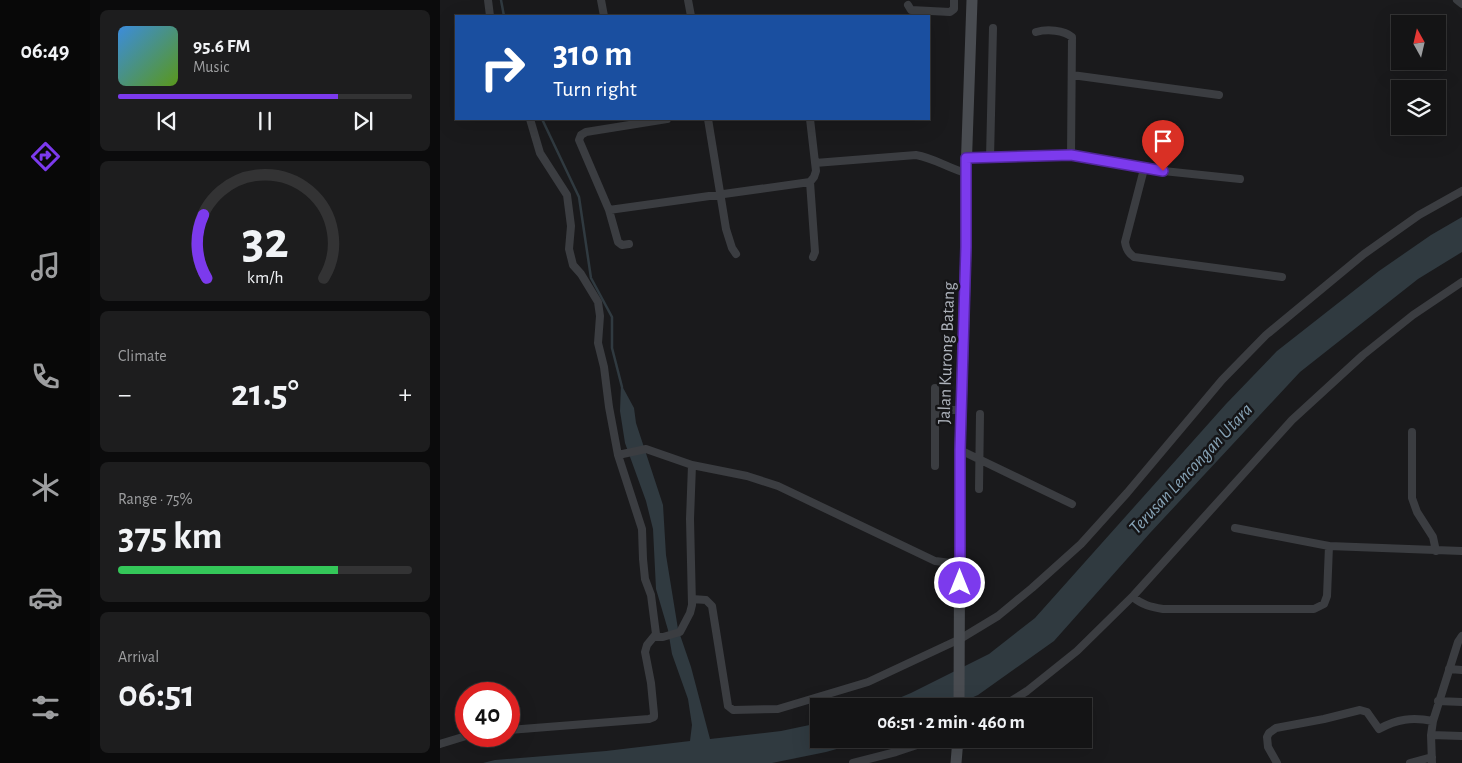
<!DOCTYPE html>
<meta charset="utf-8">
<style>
body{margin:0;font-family:"Alegreya Sans",sans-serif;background:#1d1d1e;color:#f1f3f6;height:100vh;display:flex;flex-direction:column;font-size:19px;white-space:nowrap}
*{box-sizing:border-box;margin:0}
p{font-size:16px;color:#9d9ea0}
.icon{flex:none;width:28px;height:28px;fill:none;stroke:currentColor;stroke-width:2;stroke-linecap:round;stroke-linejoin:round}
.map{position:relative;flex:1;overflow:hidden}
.drawer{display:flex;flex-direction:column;gap:10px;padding:10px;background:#0b0b0c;width:350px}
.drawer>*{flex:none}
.guide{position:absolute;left:15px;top:15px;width:475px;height:105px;border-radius:0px;box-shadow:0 5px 20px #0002,0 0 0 1px #333334;background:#1a4fa0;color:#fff;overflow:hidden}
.needle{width:32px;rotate:352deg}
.tools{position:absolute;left:951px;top:15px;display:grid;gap:10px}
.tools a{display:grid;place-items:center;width:55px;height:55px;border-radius:0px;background:#141415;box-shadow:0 5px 20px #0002,0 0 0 1px #333334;font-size:25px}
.speed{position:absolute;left:15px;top:682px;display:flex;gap:10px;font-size:25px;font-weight:700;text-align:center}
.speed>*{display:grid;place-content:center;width:65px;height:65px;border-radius:50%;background:#141415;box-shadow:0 5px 20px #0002,0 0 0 1px #333334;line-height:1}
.speed .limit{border:8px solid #d22;background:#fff;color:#111}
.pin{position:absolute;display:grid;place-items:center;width:42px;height:42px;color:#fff;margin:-51px -21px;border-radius:50% 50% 50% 0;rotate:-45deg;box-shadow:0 0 5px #0007}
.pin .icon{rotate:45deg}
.me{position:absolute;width:55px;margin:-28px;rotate:0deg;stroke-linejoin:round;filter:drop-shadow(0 0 4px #0008)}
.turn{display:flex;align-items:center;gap:18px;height:105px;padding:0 15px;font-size:22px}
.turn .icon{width:65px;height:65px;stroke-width:2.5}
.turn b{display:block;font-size:35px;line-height:42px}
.big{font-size:38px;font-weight:700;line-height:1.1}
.drawer .widget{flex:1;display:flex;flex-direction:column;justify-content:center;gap:8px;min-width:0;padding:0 18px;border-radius:8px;background:#1d1d1e}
.drawer .dial{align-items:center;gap:0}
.dial svg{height:130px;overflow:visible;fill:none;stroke:#333334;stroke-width:7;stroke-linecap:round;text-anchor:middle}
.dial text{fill:#f1f3f6;stroke:none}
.song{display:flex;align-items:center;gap:15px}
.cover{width:60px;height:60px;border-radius:8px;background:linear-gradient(135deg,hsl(210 70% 55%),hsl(90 70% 35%))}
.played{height:5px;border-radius:2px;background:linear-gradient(90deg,#7c3aed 75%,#333334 75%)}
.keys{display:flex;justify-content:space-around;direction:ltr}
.heat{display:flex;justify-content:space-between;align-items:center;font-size:28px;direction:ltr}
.charge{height:8px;border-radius:4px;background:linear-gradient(90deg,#34c759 75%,#333334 0)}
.trip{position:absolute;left:370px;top:698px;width:282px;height:50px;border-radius:0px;background:#141415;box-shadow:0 5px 20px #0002,0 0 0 1px #333334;font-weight:700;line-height:50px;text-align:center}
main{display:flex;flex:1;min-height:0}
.tab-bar{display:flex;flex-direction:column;width:90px;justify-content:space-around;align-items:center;background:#080808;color:#9d9ea0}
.tab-bar .icon{width:35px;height:35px}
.tab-bar .current{color:#7c3aed}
.tab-bar b{font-size:22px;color:#f1f3f6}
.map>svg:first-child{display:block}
.water{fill:#303a40}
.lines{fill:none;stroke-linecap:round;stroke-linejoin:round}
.stream{stroke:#303a40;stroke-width:2.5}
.street{stroke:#3b3d41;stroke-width:8}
.secondary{stroke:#494c51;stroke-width:11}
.route-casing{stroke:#51269a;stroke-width:12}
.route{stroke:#7c3aed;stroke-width:9}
.labels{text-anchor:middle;stroke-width:5;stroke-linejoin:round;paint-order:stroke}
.street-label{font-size:18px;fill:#adb2bb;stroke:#151517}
.water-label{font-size:19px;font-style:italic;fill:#86a2b5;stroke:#151517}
</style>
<main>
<nav class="tab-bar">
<b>06:49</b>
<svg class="icon current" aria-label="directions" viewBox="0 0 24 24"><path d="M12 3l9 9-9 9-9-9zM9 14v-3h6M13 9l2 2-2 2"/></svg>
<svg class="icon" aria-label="music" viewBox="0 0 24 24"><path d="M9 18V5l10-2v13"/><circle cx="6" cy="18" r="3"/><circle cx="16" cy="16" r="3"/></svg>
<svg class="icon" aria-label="phone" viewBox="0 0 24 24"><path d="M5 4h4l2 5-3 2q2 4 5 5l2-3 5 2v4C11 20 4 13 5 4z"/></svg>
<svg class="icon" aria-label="climate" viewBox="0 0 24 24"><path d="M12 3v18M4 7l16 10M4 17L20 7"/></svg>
<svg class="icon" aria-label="car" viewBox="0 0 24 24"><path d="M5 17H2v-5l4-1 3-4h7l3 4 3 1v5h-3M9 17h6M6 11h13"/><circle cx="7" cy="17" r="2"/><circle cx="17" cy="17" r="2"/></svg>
<svg class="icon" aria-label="filters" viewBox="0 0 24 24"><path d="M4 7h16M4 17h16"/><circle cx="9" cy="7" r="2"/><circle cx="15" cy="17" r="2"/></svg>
</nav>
<section class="drawer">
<div class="widget">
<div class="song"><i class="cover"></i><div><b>95.6 FM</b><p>Music</p></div></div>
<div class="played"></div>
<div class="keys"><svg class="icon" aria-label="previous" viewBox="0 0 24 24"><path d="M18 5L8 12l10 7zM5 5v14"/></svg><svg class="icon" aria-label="pause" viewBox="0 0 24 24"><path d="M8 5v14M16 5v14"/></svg><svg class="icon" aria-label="next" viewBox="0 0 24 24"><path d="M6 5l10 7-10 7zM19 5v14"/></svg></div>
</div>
<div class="widget dial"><svg viewBox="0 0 100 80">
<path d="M14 69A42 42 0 1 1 86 69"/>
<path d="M14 69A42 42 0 0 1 12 30" stroke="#7c3aed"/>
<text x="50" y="56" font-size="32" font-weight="700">32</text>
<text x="50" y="72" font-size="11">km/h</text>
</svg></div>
<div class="widget"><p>Climate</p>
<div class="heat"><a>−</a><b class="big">21.5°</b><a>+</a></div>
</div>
<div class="widget"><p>Range · 75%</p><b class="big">375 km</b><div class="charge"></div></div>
<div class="widget"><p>Arrival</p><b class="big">06:51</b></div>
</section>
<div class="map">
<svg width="1022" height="763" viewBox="0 0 1022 763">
<rect width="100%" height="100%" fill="#1a1a1c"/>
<!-- water -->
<path class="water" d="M 1022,217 L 1022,252 L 978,279 L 860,372 L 710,533 L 614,641 L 538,695 L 513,706 L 440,706 L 471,693 L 549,654 L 595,618 L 786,404 L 837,351 L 939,271 L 991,235 Z
M 181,384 L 194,408 L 196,423 L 223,505 L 226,555 L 238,629 L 251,667 L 270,739 L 341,731 L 379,723 L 379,739 L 432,739 L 386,752 L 332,763 L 43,763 L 55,760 L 166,751 L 250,741 L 252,725 L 248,699 L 232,654 L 228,630 L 216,589 L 213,529 L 206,501 L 185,443 L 180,411 Z"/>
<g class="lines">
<!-- stream -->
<path class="stream" d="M 61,0 L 64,16
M 102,119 L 139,197 L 151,278 L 172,317 L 172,348 L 182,387"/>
<!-- street -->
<path class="street" d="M 48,0 L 50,16
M 161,0 L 164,16
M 248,0 L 251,16
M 1017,0 L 1022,4
M 468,5 L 471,10 L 510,12 L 514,9 L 514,0
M 596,32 C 607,29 624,30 632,37 L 631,155
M 632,75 L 779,95
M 268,119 L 286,229 L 292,248 L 296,254
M 370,119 L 376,171 L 374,177 L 370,182 L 375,252 L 373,257
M 526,158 L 631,155 L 704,169 L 800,179
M 550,158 L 553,28
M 375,163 L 476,155 C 494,158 508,168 526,173
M 704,169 L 685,242 C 686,249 688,253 694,257 L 842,277
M 169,210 L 370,182
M 189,244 L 182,245 L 178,242 L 169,210 L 139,140 L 141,135 L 146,132 L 227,119
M 495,410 L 521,410
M 972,432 L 972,498 L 977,512 L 993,537 L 996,551
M 520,450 L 632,504
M 178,455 L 206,449 L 252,465
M 495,466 L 495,388
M 539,489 L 540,414
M 795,528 L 889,546
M 693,597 C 702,605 711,607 723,609 L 874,609 L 884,604 L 887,596 L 889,546 L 1022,551
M 252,599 L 266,600 L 272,606 L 288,706 L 293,710 L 338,709 L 428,682 L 520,639 L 558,616 L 592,588 L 641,544 L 687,493 L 782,380 L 826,335 L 924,254 L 979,215 L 1022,191
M 215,637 L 223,637 L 240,632 L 250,613 L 252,605 L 250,519 L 252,465 L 307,476 L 338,486 L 495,561 L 519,564
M 1009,669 L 1022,670
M 998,701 L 1022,702
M 563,706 L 587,691 L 637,651 L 694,595 L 852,420 L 923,355 L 973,315 L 1022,282
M 69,730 L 209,719 L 214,717 L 214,714 L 211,683 L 205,652 L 207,645 L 216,634 L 211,595 L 205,579 L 203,559 L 202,529 L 178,455 L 169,407 L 164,367 L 158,343 L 160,316 L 158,302 L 141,274 L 133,265 L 129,249 L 131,226 L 127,195 L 100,153 L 90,119
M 991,735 L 1022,736
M 0,744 L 26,736
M 413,763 L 456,752 L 495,739
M 837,763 L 828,747 L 827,737 L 829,733 L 836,728 L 884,719 L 920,710 L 927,712 L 939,729 C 957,719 972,717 993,721
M 970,763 L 992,757
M 992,763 L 991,735 L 993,721 L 1018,642 L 1022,636"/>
<!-- secondary -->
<path class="secondary" d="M 519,706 L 520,450 L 526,247 L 526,173 L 532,0
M 516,763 L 518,739"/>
</g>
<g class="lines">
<!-- route casing -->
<g class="route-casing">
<path id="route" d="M 520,583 L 520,450 L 526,247 L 526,158 L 631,155 L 723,171"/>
</g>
<!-- route -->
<use href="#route" class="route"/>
</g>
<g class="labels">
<!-- street labels -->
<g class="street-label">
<text transform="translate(506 353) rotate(-88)" y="6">Jalan Kurong Batang</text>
</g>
<!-- water labels -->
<g class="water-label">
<text transform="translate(750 468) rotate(-47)" y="7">Terusan Lencongan Utara</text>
</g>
</g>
</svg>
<div class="tools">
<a><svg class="needle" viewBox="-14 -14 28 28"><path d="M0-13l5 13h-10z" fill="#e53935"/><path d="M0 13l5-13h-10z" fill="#9d9ea0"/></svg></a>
<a><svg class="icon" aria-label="layers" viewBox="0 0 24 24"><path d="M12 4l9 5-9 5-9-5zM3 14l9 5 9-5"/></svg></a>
</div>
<div class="speed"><div class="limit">40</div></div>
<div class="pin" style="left:723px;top:171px;background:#d93025"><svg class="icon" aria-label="arrive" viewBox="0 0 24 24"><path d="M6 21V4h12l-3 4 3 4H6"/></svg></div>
<svg class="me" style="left:520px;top:583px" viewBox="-20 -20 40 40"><circle r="17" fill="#7c3aed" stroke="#fff" stroke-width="3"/><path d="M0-11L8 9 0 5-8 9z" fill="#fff"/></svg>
<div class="trip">06:51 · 2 min · 460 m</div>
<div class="guide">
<div class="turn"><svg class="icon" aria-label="right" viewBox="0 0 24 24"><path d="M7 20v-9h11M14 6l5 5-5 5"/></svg><div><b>310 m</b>Turn right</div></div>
</div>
</div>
</main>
